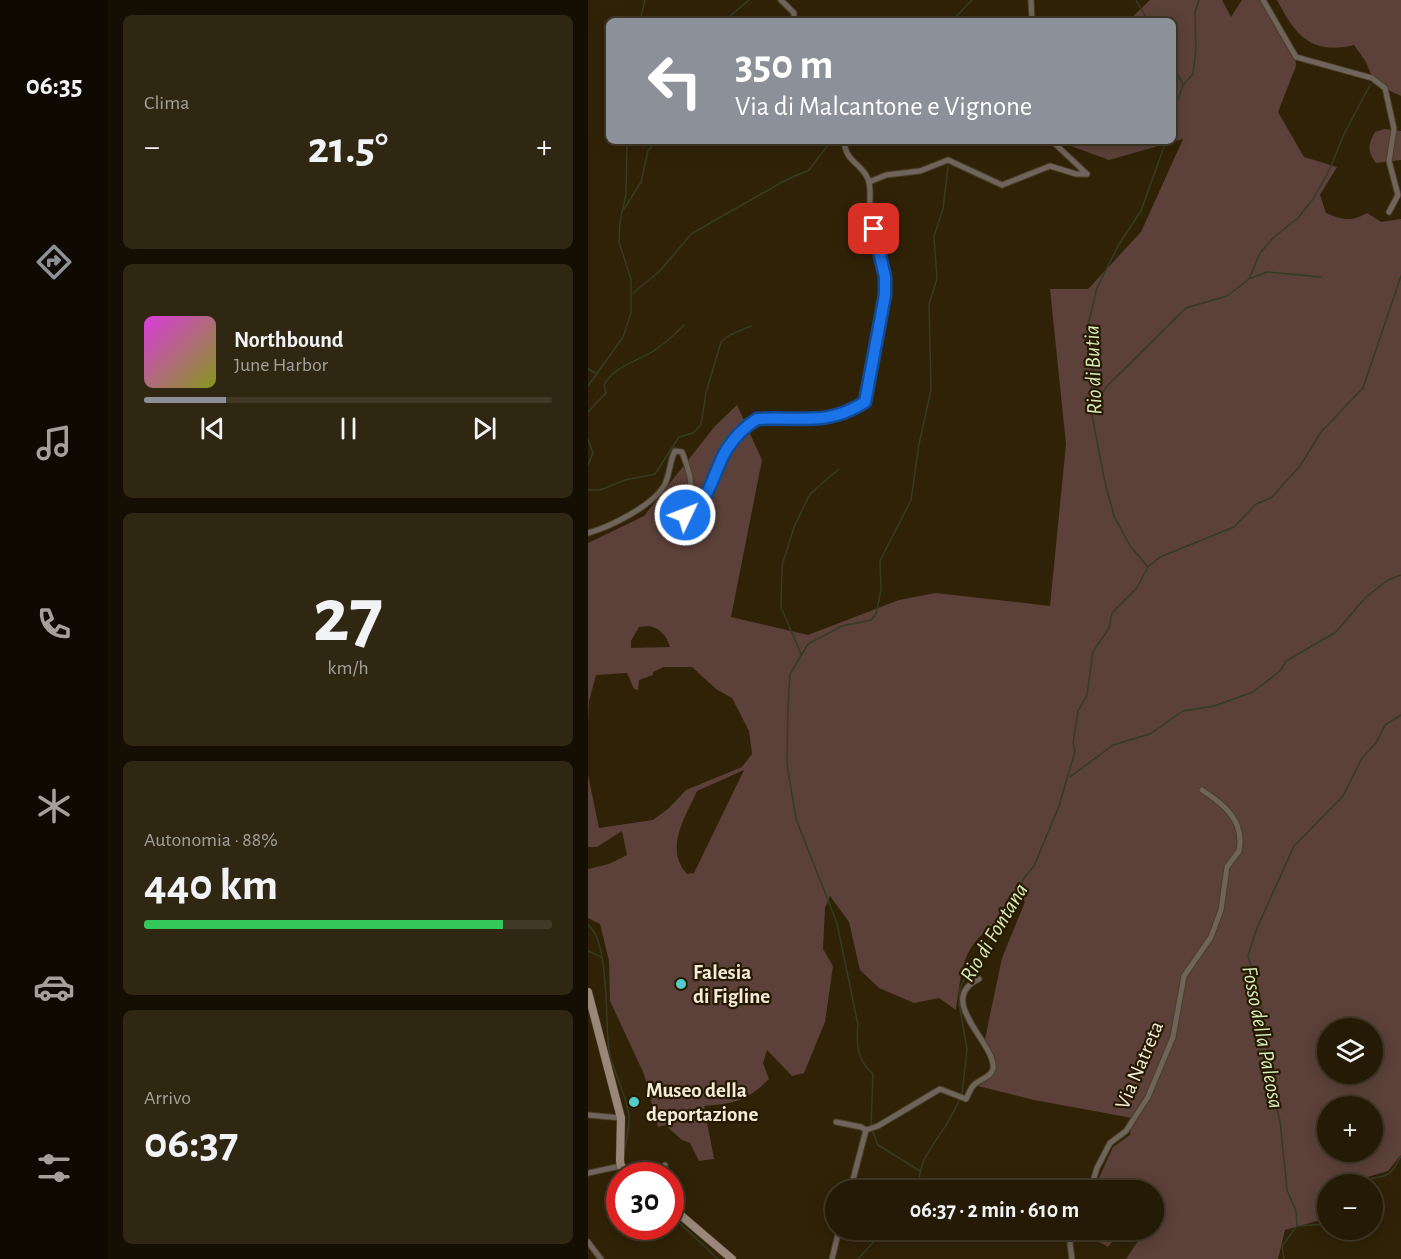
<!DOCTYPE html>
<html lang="it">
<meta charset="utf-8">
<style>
body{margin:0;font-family:"Alegreya Sans",sans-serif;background:#302713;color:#f1f3f6;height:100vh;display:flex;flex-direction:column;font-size:22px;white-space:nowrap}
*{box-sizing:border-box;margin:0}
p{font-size:20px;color:#a3a19a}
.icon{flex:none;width:33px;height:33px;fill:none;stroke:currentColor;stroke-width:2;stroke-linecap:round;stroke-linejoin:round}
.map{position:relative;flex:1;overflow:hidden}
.details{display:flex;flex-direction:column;gap:15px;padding:15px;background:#140e03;width:480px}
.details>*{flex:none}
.hud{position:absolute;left:18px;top:18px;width:570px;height:126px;border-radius:9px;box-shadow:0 3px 15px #0003,0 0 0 2px #413827;background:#8c9099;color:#fff;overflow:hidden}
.fabs{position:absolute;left:729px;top:1018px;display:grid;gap:12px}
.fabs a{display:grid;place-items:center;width:66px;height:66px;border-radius:50%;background:#241a05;box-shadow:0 3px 15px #0003,0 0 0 2px #413827;font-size:30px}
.speed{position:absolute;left:18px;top:1162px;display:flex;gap:12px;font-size:30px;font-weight:700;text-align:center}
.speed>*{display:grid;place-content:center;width:78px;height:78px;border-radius:50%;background:#241a05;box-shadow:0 3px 15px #0003,0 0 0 2px #413827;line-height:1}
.speed .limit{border:9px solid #d22;background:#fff;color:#111}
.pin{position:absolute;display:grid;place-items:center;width:51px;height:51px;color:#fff;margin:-26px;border-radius:12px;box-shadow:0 3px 9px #0006}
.me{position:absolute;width:66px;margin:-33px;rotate:47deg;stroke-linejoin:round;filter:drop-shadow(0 0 4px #0008)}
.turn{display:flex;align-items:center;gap:21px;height:126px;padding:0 30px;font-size:27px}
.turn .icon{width:78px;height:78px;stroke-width:2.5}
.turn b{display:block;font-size:42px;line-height:51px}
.big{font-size:45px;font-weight:600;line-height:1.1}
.details .tile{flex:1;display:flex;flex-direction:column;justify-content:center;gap:9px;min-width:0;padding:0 21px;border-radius:9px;background:#302713}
.details .dial{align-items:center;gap:0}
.dial b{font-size:78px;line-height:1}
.song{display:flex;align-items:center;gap:18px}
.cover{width:72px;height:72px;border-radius:9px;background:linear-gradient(135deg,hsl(300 70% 55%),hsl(70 70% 35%))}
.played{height:6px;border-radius:3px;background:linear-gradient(90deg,#8c9099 20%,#413827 20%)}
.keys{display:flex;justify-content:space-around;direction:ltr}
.heat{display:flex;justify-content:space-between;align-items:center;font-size:33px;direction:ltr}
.charge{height:9px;border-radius:4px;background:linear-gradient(90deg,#34c759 88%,#413827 0)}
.trip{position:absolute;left:237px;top:1180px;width:339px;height:60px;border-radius:30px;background:#241a05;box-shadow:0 3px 15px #0003,0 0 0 2px #413827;font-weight:600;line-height:60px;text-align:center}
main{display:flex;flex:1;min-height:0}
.tab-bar{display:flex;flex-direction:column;width:108px;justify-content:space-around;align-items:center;background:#0e0a02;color:#a3a19a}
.tab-bar .icon{width:42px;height:42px}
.tab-bar .current{color:#8c9099}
.tab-bar b{font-size:27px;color:#f1f3f6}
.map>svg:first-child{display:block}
.green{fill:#5b4139;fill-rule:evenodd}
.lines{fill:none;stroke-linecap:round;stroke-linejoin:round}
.stream{stroke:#333d24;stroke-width:1.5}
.street-casing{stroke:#4b3e25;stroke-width:7}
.secondary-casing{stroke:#4b3e25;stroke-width:9}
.street{stroke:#6f645b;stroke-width:5}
.secondary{stroke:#998779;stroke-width:8}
.route-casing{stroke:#114b97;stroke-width:15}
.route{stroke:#1a73e8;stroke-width:10}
.poi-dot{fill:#53cdcb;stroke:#261900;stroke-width:2}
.labels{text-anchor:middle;stroke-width:4.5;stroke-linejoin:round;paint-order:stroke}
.poi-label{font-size:21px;font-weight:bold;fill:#f4ebdb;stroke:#261900;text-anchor:start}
.street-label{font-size:21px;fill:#f4ebdb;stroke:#261900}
.water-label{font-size:22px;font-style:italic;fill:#d7eeb9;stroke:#261900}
</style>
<main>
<nav class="tab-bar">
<b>06:35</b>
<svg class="icon current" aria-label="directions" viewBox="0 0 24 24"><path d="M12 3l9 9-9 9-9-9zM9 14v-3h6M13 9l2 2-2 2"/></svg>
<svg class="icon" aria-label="music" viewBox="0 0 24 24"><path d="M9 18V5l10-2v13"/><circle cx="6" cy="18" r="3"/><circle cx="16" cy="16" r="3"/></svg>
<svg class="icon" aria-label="phone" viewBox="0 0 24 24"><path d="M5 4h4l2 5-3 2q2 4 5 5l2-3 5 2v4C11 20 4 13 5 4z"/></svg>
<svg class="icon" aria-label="climate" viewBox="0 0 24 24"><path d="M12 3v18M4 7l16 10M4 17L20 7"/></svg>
<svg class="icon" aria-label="car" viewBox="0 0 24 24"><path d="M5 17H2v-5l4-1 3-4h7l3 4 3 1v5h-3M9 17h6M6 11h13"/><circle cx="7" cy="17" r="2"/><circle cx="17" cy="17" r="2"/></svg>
<svg class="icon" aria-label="filters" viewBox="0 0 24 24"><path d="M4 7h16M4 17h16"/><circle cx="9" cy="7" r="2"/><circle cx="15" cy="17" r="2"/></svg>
</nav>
<section class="details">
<div class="tile"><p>Clima</p>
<div class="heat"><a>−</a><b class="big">21.5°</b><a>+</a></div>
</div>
<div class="tile">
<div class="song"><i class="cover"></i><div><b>Northbound</b><p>June Harbor</p></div></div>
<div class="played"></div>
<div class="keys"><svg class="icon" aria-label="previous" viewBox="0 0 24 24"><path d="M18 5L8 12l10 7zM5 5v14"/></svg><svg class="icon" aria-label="pause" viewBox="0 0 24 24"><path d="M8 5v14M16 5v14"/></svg><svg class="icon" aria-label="next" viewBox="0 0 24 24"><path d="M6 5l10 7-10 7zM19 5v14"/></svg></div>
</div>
<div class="tile dial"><b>27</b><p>km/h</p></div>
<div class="tile"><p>Autonomia · 88%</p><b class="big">440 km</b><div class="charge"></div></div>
<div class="tile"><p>Arrivo</p><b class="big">06:37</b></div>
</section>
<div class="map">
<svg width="813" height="1259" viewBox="0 0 813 1259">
<rect width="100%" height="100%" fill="#302207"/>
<!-- green -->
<path class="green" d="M 562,0 L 634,0 L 643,17 L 654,0 L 679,0 L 707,50 L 708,66 L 690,112 L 716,157 L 749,167 L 732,195 L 738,213 C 754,220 764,222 779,213 L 793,222 L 813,219 L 813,1155 L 800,1171 L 769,1180 L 765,1185 L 740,1185 L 739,1215 L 736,1219 L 697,1230 L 690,1259 L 538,1259 L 552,1238 L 532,1233 L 520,1247 L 511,1242 L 517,1230 L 566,1230 L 566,1191 L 505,1191 L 525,1147 L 542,1135 L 544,1118 L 446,1100 L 390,1086 L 404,1077 L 407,1061 L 397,1039 L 414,958 L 437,902 L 431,894 L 421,905 L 417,918 C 373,944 375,964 368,1010 L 351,998 L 326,1003 L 291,988 L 272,970 L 261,922 L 242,896 L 237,908 L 235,949 L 245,966 L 237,1022 L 216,1073 L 204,1076 L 179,1050 L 175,1063 L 181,1079 C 158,1101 148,1103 116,1106 L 126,1159 L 111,1161 L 102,1143 L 94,1140 L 77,1125 L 70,1127 L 56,1074 L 22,1001 L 21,961 L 12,924 L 0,918 L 0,869 L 21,864 L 39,855 L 34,831 L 9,847 L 0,847 L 0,775 L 11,828 L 65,820 L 81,808 L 98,790 L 154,767 L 164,754 L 161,731 L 144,698 L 128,689 L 104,667 L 76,667 L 65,672 L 65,675 L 51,680 L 50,690 L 46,689 L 39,673 L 8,675 L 1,701 L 0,722 L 0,543 L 56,516 L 127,426 L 149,405 L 174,460 L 143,617 L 220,635 L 311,600 L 348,593 L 462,606 L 478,444 L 462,289 L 500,289 L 553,232 L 595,139 L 521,160 L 483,146 L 481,141 L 585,141 L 585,21 L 540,21 ZM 61,626 C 73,629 78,635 82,647 L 43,648 L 43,641 L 51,627 ZM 156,770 L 106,873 L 99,874 C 76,848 97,818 109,791 ZM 740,1029 L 784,1029 L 784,1074 L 740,1074 ZM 740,1107 L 784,1107 L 784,1152 L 740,1152 Z
M 689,0 L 813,0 L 813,96 L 787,84 L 778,62 L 766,45 C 723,55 708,36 689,0 Z
M 797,129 L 813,131 L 813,160 L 788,163 C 779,151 780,144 787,132 Z"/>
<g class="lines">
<!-- stream -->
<path class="stream" d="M 548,0 L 560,21
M 52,21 L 57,0
M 136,21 L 161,0
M 364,21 L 384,0
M 585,67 L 595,84
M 585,113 L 595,85 L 605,74 L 608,50 L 607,12 L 611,0
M 36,209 L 53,182 L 60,151 L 68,141
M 661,279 L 679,272 L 733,277
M 45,293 L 72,271 L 103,234 L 196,181 L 221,170 L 243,141
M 0,369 L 8,373
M 0,386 L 35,337 L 43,313 L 43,279 L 31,242 L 32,221 L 38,194 L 39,141
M 504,411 L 518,387 L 598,308 L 639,296 L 661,279 L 672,253 L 685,238 L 710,218 L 725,199 L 741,171 L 756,134 L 782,85
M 0,412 L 18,393 L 16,385 C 27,365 49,362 67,350 C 78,343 87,334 96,325
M 0,439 L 5,453 L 0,465
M 0,490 L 12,490 L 37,480 L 67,474 L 91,437 L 105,433 L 113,425 L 118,393 L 133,342 L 142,335 L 163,326
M 560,567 L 542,546 L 526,516 L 516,478 L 502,405 L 505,363 L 500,349 L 500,325 L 509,288 L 531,244 L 553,211 L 578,141
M 213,654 L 193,607 L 194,566 L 206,527 L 222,494 L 251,469
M 482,777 L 525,745 L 562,734 L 595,711 L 626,706 L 665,692 L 692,671 L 698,661 L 748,632 L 777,598 L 800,580 L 813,575
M 0,925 C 22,941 17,1025 21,1051 C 25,1073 39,1094 41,1117 C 41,1129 38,1142 36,1154
M 0,951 L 13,957
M 374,1094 L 379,1049 L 371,1003 L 372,988 L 381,969 L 390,964 L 414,910 L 434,886 L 435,879 L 446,866 L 471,806 L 487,751 L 485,743 L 490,711 L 499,695 L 505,652 L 521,628 L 524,613 L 548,589 L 560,567 L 572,557 L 646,527 L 668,504 L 683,498 L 712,466 L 733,432 L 775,388 L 813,276
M 283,1126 L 285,1074 C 269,1060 268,1045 270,1025 L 249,923 L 208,819 L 199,764 L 200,705 L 202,674 L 220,644 L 254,626 L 283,620 L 288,614 L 293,590 L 292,561 L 323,500 L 331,444 L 343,390 L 341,304 L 349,279 L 346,236 L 355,209 L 360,166
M 284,1130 L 290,1145 L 332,1171
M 772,1185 C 793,1169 797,1188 813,1156
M 329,1191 C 331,1177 333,1163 341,1151 C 352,1133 365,1118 372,1098
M 82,1214 L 130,1259
M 709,1226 L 708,1211 L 699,1190 L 692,1121 L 681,1077 L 683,1062 L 678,1043 L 673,1001 L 660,956 L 669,928 L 706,846 L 755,796 L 774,758 L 788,743 L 797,725 L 813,715
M 709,1226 L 740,1224
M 270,1259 L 296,1230
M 696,1259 L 694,1246 L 708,1227"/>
<!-- street casing -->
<g class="street-casing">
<path id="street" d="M 193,0 L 206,13 L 206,21
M 443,0 L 444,21
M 675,0 L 708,57 L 784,78 L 797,88 L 806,129 L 801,161 L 810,195 L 801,212
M 464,141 L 499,174
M 281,182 L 298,175 L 332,171 L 360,160 L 414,185 L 462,166 L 488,174 L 499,174
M 0,533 C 22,527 64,506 76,486 C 82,476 81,462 87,451 L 94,452 C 103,475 107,489 97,512 L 100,516 L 119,494 L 139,448 L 169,419 C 211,416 238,427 277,402 L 297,295 C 298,266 285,240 282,212 C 281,201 284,190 280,179 C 273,162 258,163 256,141
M 0,1115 L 33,1118
M 248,1122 L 273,1127 L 278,1130
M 278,1130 L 290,1126 L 352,1089 L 378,1099 C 381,1094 382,1088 387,1084 C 393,1079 403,1077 405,1069 C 409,1044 346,1000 391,979
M 0,1173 L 33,1166
M 73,1176 L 77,1165
M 262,1191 L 278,1130
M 502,1191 L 509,1168 L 522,1143 L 538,1131 L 560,1097 L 585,1037 L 596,976 L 623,937 L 633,910 L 639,867 L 651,851 C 657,821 636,804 614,790
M 0,1242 L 13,1259
M 244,1259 L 251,1230
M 484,1259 L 482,1244 L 484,1230"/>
</g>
<!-- secondary casing -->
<g class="secondary-casing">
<path id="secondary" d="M 0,992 L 33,1118 L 32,1161 L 33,1166 L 45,1176
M 82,1206 L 144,1259"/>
</g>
<!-- street -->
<use href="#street" class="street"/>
<!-- secondary -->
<use href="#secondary" class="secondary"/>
</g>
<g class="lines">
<!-- route casing -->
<g class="route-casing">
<path id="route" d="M 97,515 C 119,512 127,466 139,449 C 146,438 158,426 169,419 C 211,416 238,427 277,402 L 297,295 L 297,277 L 286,229"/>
</g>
<!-- route -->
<use href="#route" class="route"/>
</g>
<!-- markers -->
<g class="poi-dot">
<circle cx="93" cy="984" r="6"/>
<circle cx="46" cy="1102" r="6"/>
</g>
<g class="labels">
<!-- poi labels -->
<g class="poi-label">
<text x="105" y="979">Falesia<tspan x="105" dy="24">di Figline</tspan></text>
<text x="58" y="1097">Museo della<tspan x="58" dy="24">deportazione</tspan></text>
</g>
<!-- street labels -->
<g class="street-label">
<text transform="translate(551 1065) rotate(-67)" y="7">Via Natreta</text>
</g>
<!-- water labels -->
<g class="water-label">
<text transform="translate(504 370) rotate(-92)" y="8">Rio di Butia</text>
<text transform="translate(405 932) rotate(-59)" y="8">Rio di Fontana</text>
<text transform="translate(676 1037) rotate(79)" y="8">Fosso della Paleosa</text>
</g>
</g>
</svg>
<div class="fabs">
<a><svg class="icon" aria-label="layers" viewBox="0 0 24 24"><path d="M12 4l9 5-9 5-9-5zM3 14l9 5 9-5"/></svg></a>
<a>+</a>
<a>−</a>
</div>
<div class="speed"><div class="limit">30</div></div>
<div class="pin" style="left:286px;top:229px;background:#d93025"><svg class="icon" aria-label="arrive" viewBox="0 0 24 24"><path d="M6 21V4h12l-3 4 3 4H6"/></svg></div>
<svg class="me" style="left:97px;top:515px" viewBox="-20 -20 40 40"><circle r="17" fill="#1a73e8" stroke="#fff" stroke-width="3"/><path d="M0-11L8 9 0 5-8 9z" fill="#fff"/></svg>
<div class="trip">06:37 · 2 min · 610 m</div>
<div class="hud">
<div class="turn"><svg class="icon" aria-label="left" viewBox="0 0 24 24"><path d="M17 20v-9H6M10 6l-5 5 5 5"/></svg><div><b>350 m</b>Via di Malcantone e Vignone</div></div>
</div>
</div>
</main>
